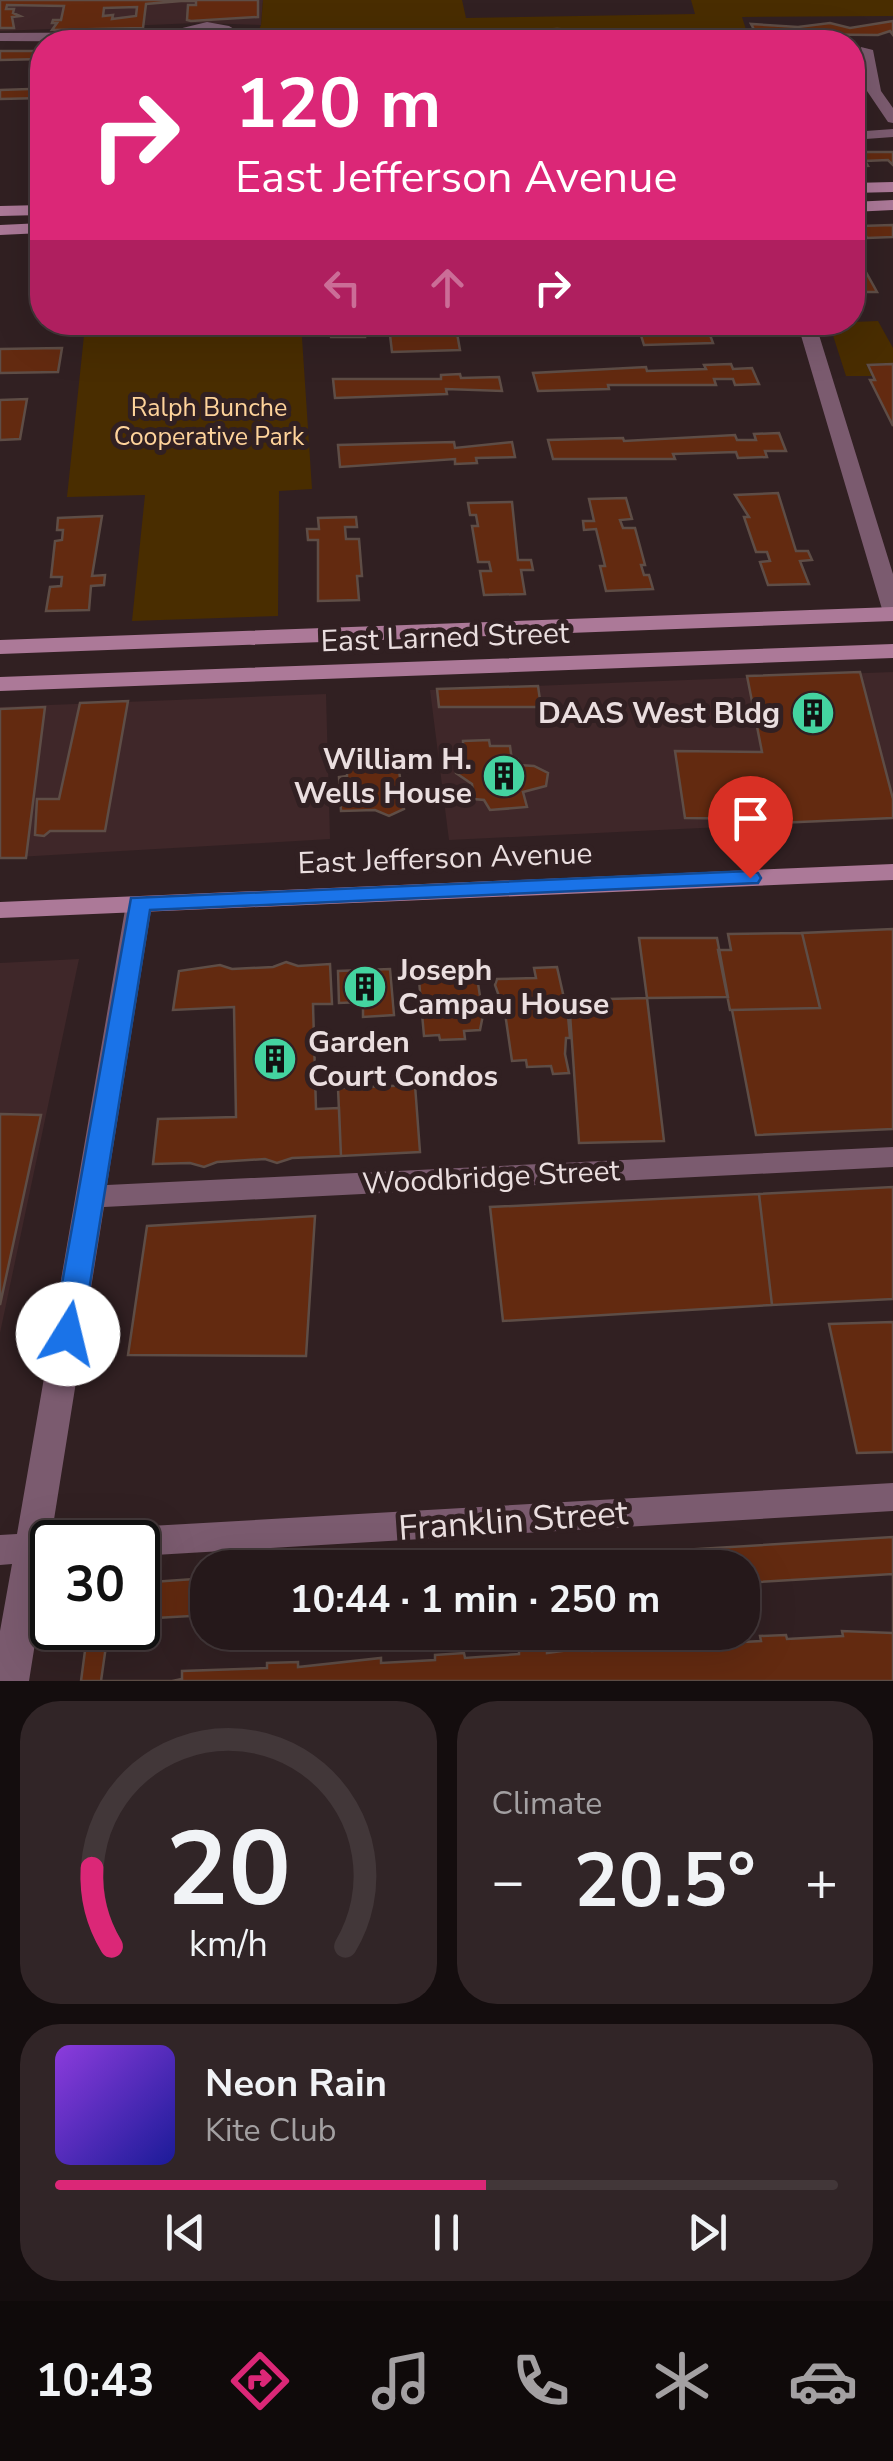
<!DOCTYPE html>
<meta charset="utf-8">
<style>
body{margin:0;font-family:"Nunito Sans",sans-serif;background:#312527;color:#f1f3f6;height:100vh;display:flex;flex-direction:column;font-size:38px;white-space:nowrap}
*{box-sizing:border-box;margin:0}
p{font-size:32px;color:#a3a0a2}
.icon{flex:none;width:55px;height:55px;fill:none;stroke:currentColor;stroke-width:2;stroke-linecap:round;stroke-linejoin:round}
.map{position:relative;height:1681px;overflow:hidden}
.panel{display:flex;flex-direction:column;gap:20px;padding:20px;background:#140d0e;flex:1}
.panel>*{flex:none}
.hud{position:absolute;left:30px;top:30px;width:835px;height:305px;border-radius:40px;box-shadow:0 10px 40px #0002,0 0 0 2px #423739;background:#db2777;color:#fff;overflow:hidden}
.speed{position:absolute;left:30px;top:1520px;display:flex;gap:20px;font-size:50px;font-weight:700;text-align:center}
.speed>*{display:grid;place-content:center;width:130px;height:130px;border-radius:50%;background:#25181a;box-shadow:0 10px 40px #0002,0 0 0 2px #423739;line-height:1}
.speed .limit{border:5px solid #111;border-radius:15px;background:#fff;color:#111}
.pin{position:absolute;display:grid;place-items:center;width:85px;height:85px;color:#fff;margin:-102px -42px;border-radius:50% 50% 50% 0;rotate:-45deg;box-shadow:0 0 10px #0007}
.pin .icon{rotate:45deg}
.me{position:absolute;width:110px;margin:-55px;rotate:9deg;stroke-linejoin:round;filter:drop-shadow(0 0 8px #0008)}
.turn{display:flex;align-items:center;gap:35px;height:210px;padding:0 40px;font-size:45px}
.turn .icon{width:130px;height:130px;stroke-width:2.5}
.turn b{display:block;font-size:70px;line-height:85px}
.lanes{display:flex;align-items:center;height:95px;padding:0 40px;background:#0003;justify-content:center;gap:50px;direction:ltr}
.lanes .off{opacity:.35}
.big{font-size:75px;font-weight:700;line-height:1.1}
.panel .widget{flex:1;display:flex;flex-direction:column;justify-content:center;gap:15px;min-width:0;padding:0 35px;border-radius:40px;background:#312527}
.panel .dial{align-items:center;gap:0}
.dial svg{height:260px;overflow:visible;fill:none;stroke:#423739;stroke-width:7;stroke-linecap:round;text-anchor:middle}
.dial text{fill:#f1f3f6;stroke:none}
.song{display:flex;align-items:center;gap:30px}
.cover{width:120px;height:120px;border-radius:15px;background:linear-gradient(135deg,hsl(270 70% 55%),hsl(240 70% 35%))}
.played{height:10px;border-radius:5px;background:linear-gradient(90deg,#db2777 55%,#423739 55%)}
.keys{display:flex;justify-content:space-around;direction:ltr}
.heat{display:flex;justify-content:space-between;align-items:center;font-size:55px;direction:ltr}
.panel .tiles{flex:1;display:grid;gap:20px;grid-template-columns:1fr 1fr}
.widget:last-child{grid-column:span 2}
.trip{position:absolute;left:190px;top:1550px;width:570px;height:100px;border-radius:40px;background:#25181a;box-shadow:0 10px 40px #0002,0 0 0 2px #423739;font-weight:700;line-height:100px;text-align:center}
.tabs{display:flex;height:160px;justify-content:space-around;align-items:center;background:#0f0a0a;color:#a3a0a2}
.tabs .icon{width:70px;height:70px}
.tabs .selected{color:#db2777}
.tabs b{font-size:45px;color:#f1f3f6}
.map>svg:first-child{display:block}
.built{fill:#3f2729}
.green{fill:#492d00}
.building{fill:#632a10;stroke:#5e4d46;stroke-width:2.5;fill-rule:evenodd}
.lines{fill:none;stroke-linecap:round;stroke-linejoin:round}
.street{fill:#7b5b6f;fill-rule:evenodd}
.secondary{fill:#ac7998;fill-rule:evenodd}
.route{fill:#1a73e8;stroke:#114b97;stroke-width:2.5}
.labels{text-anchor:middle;stroke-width:10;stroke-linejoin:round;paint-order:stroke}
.far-park-label{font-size:25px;fill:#fed39b;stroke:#312022}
.street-label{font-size:30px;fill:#eadedf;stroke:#312022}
.poi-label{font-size:30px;font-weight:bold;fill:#eadedf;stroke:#312022;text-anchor:end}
.near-street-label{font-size:35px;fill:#eadedf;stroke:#312022}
</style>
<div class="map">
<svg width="893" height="1681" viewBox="0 0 893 1681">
<rect width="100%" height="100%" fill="#312022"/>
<!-- built -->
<path class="built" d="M 0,0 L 263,0 L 261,25 L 197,23 L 0,31 Z
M 893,672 L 893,819 L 449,840 L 430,690 Z
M 326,694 L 330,839 L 0,858 L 0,707 Z
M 79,959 L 0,1333 L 0,963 Z"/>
<!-- green -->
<path class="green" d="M 263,0 L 462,0 L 466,18 L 695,14 L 691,0 L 893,0 L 893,16 L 742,17 L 750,42 L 684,42 L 677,28 L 309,31 L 308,42 L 253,42 L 261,25 Z
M 878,321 L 893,348 L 893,363 L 866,364 L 872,376 L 846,376 L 829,323 Z
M 174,322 L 301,323 L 312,489 L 279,491 L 278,616 L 132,621 L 145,495 L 67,497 L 85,326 Z"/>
<!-- building -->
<path class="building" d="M 0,0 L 258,0 L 258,17 L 191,21 L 187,20 L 188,5 L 196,5 L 196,1 L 181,1 L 146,4 L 143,28 L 52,30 L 57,23 L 52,23 L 53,20 L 61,20 L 64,6 L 7,5 L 6,9 L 14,9 L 13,13 L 20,16 L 12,17 L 14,28 L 0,28 ZM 137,7 L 136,16 L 112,19 L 113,15 L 103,16 L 104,8 Z
M 893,21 L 893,35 L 890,31 L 878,35 L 766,34 L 756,33 L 751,24 L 798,27 L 830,23 L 850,28 Z
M 557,29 L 604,32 L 608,42 L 505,42 L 504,38 L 510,38 L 508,32 Z
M 362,35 L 398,35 L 398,42 L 329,42 L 329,39 Z
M 0,51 L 42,51 L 42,59 L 0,60 Z
M 30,89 L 42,89 L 42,98 L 0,99 L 0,90 Z
M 852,152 L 893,152 L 893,165 L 888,160 L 865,161 L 868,166 L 852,167 Z
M 893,225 L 893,237 L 867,238 L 861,226 Z
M 852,247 L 877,292 L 852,292 Z
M 325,322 L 358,322 L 359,328 L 364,328 L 365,337 L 331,337 Z
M 578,322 L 614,322 L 616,329 L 580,330 Z
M 707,327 L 713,343 L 644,345 L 639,329 Z
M 457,333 L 460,350 L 392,352 L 390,335 Z
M 62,348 L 58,372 L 0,373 L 0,349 Z
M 731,364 L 733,369 L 752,368 L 759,384 L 735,385 L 733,379 L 714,379 L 716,385 L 608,385 L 609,389 L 538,391 L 533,373 L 646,367 L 647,371 L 706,369 L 704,365 Z
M 893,364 L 893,426 L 870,380 L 875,380 L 868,365 Z
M 460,374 L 461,378 L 499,377 L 502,391 L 446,389 L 447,394 L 335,398 L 333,379 L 441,379 L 441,375 Z
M 27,399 L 20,439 L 0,440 L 0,400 Z
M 779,433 L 786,451 L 765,451 L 767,457 L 738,458 L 736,452 L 673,454 L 675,459 L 553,459 L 548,440 L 623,438 L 624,441 L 735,435 L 737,440 L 756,440 L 754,434 Z
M 454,442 L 455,448 L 512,442 L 515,457 L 476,458 L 477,463 L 455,464 L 455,459 L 340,467 L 338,445 Z
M 778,493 L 796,551 L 808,551 L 812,560 L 800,561 L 809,584 L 768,585 L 760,562 L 770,561 L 767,552 L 756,552 L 744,517 L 749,517 L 735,495 Z
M 626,498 L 632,519 L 620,520 L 623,528 L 635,528 L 645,565 L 641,565 L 644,575 L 649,575 L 653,589 L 606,591 L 600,566 L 605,566 L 596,529 L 584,530 L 583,521 L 594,521 L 589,499 Z
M 512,502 L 518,560 L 531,560 L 533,570 L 521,570 L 525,594 L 484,595 L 480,571 L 491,571 L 489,562 L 478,562 L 472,526 L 478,526 L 476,515 L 470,515 L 468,503 Z
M 102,516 L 92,576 L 105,575 L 104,585 L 91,586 L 89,610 L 46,611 L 50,587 L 61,586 L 62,577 L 51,577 L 55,541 L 62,540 L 63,530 L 57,530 L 58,518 Z
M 356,517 L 357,527 L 345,527 L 346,539 L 359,539 L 362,576 L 357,576 L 359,600 L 318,601 L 318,540 L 308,540 L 307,529 L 319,529 L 318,518 Z
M 860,672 L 893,799 L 893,818 L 776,823 L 775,819 L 685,818 L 675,751 L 762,752 L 747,676 Z
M 538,686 L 541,707 L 439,707 L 437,689 Z
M 128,701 L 105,831 L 50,831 L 44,836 L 35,835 L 37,799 L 59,799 L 80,703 Z
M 45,707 L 26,858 L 0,858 L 0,709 Z
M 489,740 L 490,746 L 510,746 L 512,761 L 518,760 L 519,765 L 534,766 L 548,773 L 546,786 L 523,792 L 527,807 L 490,810 L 484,800 L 474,799 L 472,784 L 456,773 L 456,768 L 464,763 L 463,741 Z
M 389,760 L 390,770 L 399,770 L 404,809 L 389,816 L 375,810 L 341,811 L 339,777 L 347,776 L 347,762 Z
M 893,929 L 893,1129 L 756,1135 L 732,1010 L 820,1008 L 802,933 Z
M 802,933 L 820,1008 L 730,1010 L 718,950 L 731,950 L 728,934 Z
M 639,938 L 717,938 L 728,997 L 647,998 Z
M 286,962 L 298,966 L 330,964 L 332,1004 L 313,1004 L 316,1109 L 339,1108 L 341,1156 L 292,1158 L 277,1163 L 265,1159 L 217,1162 L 204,1167 L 190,1163 L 153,1164 L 158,1119 L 236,1117 L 234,1007 L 173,1010 L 179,971 L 220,965 L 232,969 L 273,967 Z
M 557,967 L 568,1016 L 570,1038 L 566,1038 L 565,1054 L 569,1073 L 553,1074 L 551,1066 L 527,1067 L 526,1060 L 512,1061 L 505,1013 L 495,985 L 497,979 L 536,978 L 534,968 Z
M 390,969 L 394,1015 L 363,1017 L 363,1002 L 339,1003 L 338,971 Z
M 430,975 L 438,979 L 477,977 L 483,1015 L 480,1030 L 464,1031 L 465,1039 L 440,1040 L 439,1035 L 424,1036 L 419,980 Z
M 647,998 L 664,1141 L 579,1143 L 569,1000 Z
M 415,1085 L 420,1152 L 341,1156 L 338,1088 Z
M 0,1114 L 41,1115 L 0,1305 Z
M 893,1187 L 893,1299 L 772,1305 L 759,1194 Z
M 759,1194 L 772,1305 L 503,1321 L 490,1207 Z
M 315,1216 L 306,1356 L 128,1355 L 147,1226 Z
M 893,1322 L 893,1452 L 857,1453 L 829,1324 Z
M 893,1537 L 893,1681 L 81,1681 L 88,1628 L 138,1628 L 138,1583 L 208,1578 L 208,1632 L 742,1632 L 742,1568 L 387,1568 Z
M 893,1574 L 893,1633 L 842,1631 L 843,1636 L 787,1639 L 786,1635 L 760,1636 L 761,1641 L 704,1644 L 703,1639 L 676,1640 L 677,1645 L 650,1647 L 649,1643 L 633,1644 L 634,1648 L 592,1651 L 591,1647 L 547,1653 L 547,1647 L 519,1649 L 519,1654 L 465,1658 L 464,1653 L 435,1655 L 435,1660 L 381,1663 L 381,1658 L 298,1667 L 298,1662 L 267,1663 L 267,1668 L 182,1671 L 182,1679 L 172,1681 L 101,1681 L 106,1646 L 119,1647 L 120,1628 L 138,1628 L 138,1619 L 208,1615 L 208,1632 L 742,1632 L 742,1583 Z"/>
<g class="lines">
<!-- street -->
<path class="street" d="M 207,22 L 229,26 L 246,36 L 241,42 L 228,42 L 231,37 C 214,28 196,29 178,36 L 177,42 L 0,41 L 0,33 L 166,32 Z
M 861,47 L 873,50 L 881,91 L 893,108 L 893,123 L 888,122 L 867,91 Z
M 893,129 L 893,137 L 852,140 L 852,132 Z
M 797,322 L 815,322 L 893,574 L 893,615 L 882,609 Z
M 139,896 L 152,904 L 107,1185 L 893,1147 L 893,1167 L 104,1207 L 52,1532 L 64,1537 L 67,1542 L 52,1542 L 52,1561 L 48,1562 L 29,1681 L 0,1681 L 0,1631 L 12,1564 L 0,1565 L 0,1535 L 17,1534 L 126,904 Z
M 893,1483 L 893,1511 L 138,1556 L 138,1542 L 115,1542 L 121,1532 L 133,1527 Z"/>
<!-- secondary -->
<path class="secondary" d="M 893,182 L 893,192 L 852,193 L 852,183 Z
M 893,200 L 893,210 L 852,212 L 852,202 Z
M 42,205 L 42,215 L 0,216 L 0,206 Z
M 42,223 L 42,233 L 0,235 L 0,225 Z
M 893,607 L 893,621 L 0,654 L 0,640 Z
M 893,644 L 893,658 L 0,691 L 0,677 Z
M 893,864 L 893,880 L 0,918 L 0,902 Z"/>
</g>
<!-- route -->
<path class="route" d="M 750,871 L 758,873 L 761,878 L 758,883 L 150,910 L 82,1334 L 78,1342 L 68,1345 L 57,1342 L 53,1334 L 131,898 Z"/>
<!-- icons -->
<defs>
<g id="building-disc" transform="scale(2.25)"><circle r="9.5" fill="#44d4a0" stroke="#312022"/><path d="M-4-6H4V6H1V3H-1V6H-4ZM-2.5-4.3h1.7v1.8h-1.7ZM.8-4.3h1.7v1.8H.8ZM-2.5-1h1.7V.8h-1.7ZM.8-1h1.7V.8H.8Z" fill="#111"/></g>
</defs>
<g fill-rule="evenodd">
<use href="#building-disc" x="813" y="713"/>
<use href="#building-disc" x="504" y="776"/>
<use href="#building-disc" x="365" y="987"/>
<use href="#building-disc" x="275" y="1059"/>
</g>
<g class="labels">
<!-- far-park labels -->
<g class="far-park-label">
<text x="209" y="416">Ralph Bunche<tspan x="209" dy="29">Cooperative Park</tspan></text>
</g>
<!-- street labels -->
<g class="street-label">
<text transform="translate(445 637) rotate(-2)" y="10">East Larned Street</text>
<text transform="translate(445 858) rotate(-2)" y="10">East Jefferson Avenue</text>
<text transform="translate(491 1177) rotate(-3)" y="10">Woodbridge Street</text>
</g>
<!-- poi labels -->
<g class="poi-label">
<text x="780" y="723">DAAS West Bldg</text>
<text x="472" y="769">William H.<tspan x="472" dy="34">Wells House</tspan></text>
<text x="398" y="980" text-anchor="start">Joseph<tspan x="398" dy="34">Campau House</tspan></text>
<text x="308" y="1052" text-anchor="start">Garden<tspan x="308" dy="34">Court Condos</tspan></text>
</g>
<!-- near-street labels -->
<g class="near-street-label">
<text transform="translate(513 1520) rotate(-4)" y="12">Franklin Street</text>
</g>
</g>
</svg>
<div class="speed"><div class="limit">30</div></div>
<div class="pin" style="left:750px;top:878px;background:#d93025"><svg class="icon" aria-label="arrive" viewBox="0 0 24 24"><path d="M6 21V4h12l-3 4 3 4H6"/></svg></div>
<svg class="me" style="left:68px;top:1334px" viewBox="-20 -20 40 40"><circle r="19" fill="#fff"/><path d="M0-13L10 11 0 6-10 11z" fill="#1a73e8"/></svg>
<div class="trip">10:44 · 1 min · 250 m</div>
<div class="hud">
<div class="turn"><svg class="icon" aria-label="right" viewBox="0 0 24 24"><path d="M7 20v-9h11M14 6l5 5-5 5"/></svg><div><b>120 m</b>East Jefferson Avenue</div></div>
<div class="lanes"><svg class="icon off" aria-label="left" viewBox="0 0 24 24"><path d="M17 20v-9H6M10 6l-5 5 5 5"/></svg><svg class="icon off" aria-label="ahead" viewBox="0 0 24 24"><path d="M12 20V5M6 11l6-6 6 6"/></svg><svg class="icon" aria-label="right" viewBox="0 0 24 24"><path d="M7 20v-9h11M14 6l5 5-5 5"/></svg></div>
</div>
</div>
<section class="panel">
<div class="tiles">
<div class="widget dial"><svg viewBox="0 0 100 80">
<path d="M14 69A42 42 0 1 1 86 69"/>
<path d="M14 69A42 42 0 0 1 8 45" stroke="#db2777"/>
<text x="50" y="56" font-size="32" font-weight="700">20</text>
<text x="50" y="72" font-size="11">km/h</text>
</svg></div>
<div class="widget"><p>Climate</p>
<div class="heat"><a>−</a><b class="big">20.5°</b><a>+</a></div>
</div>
<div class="widget">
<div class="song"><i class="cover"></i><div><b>Neon Rain</b><p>Kite Club</p></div></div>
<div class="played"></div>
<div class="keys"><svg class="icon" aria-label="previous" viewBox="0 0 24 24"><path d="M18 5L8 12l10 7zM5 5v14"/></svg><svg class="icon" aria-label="pause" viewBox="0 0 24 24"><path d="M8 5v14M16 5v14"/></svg><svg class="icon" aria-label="next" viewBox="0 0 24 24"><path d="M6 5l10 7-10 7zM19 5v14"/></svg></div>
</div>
</div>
</section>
<nav class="tabs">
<b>10:43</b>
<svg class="icon selected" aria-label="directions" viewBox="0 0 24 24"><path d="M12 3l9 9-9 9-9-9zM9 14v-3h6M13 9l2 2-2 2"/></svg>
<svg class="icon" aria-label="music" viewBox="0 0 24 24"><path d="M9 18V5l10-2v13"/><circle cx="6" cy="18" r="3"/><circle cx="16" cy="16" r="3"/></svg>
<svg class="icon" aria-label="phone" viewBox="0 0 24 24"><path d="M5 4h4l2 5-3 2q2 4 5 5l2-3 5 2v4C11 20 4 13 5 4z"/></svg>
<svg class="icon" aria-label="climate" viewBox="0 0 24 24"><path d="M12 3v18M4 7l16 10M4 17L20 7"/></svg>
<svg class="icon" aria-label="car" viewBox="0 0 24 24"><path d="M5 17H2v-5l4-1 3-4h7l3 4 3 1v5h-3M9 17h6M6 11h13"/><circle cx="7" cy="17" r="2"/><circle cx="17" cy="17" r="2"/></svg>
</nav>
